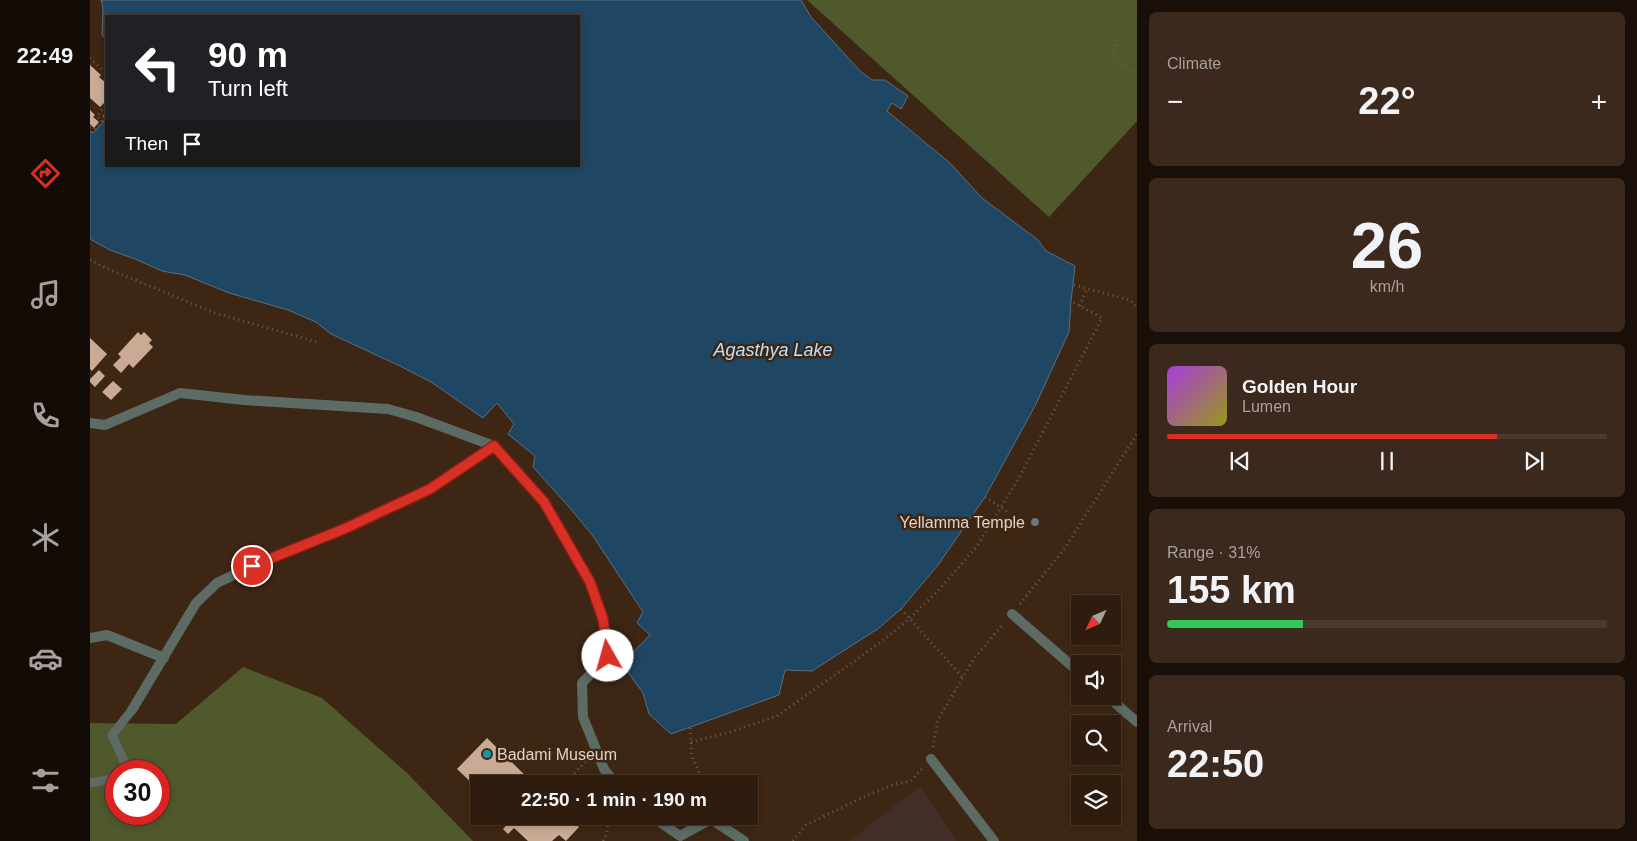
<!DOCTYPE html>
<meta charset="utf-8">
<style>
body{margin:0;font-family:Arial,sans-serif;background:#3a291c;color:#f1f3f6;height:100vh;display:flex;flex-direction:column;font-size:19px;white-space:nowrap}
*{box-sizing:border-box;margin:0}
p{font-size:16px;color:#a7a19e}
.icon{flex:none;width:28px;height:28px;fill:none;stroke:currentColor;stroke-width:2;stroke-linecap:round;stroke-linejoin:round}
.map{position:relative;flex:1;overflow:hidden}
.sheet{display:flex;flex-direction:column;gap:12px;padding:12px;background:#190f08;width:500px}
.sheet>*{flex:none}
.top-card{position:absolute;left:15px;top:15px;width:475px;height:152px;border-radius:0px;box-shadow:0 2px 8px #0003,0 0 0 1px #493a2e;background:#202124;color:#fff;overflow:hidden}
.needle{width:32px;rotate:226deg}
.controls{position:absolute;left:981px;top:595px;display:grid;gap:10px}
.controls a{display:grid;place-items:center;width:50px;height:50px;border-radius:0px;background:#2e1c0e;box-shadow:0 2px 8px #0003,0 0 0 1px #493a2e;font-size:25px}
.speed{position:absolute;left:15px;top:760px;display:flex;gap:10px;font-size:25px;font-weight:700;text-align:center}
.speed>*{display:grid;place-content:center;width:65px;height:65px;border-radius:50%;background:#2e1c0e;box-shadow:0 2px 8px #0003,0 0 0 1px #493a2e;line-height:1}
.speed .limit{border:8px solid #d22;background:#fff;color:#111}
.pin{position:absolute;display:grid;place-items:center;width:42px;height:42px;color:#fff;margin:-21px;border:2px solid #fff;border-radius:50%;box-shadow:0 1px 5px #0007}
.me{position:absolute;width:55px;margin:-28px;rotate:353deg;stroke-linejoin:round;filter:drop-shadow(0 0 4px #0008)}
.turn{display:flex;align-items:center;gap:18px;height:105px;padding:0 20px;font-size:22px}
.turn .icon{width:65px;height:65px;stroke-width:2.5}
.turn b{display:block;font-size:35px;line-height:42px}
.then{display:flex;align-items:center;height:48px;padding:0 20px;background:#0003;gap:10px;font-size:19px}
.big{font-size:38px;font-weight:800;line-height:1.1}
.sheet .tile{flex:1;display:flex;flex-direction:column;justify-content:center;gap:8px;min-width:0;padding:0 18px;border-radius:8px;background:#3a291c}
.sheet .dial{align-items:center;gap:0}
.dial b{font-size:65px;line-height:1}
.song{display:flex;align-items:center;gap:15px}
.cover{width:60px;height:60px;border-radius:8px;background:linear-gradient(135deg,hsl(280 70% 55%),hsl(60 70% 35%))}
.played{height:5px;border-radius:2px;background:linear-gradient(90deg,#d93025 75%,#493a2e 75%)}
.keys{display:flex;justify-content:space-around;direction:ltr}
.heat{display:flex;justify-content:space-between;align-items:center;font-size:28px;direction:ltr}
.charge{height:8px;border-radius:4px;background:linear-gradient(90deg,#34c759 31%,#493a2e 0)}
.trip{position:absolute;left:380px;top:775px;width:288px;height:50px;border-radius:0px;background:#2e1c0e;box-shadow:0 2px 8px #0003,0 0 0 1px #493a2e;font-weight:800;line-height:50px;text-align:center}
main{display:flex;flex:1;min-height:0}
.dock{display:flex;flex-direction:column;width:90px;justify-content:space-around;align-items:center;background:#120b06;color:#a7a19e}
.dock .icon{width:35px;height:35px}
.dock .current{color:#d93025}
.dock b{font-size:22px;color:#f1f3f6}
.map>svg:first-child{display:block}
.education{fill:#412e28}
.green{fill:#50592c;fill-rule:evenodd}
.water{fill:#1f4663;stroke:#597081}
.building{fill:#c9ab95}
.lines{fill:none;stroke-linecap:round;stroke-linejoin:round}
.path{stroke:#705b4b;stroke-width:3;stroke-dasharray:1 4;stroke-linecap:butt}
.lane{stroke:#5c6b64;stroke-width:9}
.street{stroke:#5c6b64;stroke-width:10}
.route-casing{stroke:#8d1f18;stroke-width:12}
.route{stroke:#d93025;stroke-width:9}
.worship-dot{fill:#6b7280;stroke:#3d2613;stroke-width:2}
.culture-dot{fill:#0f9aa8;stroke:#3d2613;stroke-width:2}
.labels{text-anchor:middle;stroke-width:5;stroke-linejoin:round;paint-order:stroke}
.poi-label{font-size:16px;fill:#e1d1c6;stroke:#3d2613;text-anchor:end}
.water-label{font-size:18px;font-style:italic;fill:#bbe0ff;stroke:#3d2613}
</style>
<main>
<nav class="dock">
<b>22:49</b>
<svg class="icon current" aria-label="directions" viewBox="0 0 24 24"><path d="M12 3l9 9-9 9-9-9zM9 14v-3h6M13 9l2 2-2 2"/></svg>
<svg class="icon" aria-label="music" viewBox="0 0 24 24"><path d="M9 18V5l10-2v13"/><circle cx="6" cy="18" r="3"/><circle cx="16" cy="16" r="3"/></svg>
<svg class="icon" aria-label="phone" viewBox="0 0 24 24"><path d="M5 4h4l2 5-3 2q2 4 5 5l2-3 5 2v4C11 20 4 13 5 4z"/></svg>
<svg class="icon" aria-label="climate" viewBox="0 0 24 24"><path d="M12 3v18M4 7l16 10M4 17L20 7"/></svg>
<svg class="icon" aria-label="car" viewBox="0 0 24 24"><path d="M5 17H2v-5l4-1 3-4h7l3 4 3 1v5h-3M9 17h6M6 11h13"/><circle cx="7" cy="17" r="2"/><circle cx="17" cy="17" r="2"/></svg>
<svg class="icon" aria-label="filters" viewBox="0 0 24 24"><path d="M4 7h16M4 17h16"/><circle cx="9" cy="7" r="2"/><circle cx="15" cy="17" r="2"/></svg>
</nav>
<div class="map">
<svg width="1047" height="841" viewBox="0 0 1047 841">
<rect width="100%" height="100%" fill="#3d2613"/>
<!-- education -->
<path class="education" d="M 830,786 L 867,841 L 759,841 Z"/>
<!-- green -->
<path class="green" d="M 717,0 L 1047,0 L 1047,121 L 959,217 Z
M 153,667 L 232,698 L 317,773 L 383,841 L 0,841 L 0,723 L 86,724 ZM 26,771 L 69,771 L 69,814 L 26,814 Z"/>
<!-- water -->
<path class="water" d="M 11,0 L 711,0 L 721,17 L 770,71 L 782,80 L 795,80 L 818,96 L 811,109 L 802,103 L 797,111 L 860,163 L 892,198 L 948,240 L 956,251 L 985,266 L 981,301 L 979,332 L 945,406 L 895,497 L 848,565 L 811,609 L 789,628 L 722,671 L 695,670 L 689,695 L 581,734 L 559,714 L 553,693 L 532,664 L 560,635 L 547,623 L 553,612 L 503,536 L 480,508 L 443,467 L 445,456 L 418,434 L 424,424 L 407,403 L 393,418 L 341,382 L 310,366 L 241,334 L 226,322 L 198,310 L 139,293 L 95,275 L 72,271 L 45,259 L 20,250 L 0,239 L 0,131 L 3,133 L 15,120 L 13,116 L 16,112 L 16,166 L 489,166 L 489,16 L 16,16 L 16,39 L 12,35 L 13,8 Z"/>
<!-- building -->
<path class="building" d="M 0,65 L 11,75 L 9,77 L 16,83 L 16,101 L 10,107 L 0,98 Z
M 0,110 L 5,115 L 3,117 L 9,122 L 4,128 L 0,124 Z
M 48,332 L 51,335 L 54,332 L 62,340 L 59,343 L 63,347 L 43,368 L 39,364 L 31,373 L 23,365 L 31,357 L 28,354 Z
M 0,338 L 17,354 L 2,371 L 0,369 Z
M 9,370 L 15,376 L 5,387 L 0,382 L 0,379 Z
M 23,381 L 32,389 L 21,400 L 12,392 Z
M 397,738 L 444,784 L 389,784 L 389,790 L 367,769 Z
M 415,816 L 477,816 L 489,827 L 476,841 L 469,835 L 462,841 L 438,841 L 424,828 L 418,834 L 413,829 L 420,821 Z"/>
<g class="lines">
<!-- path -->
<path class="path" d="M 1028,40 L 1022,59 L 1047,74
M 0,58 L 16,73
M 16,73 L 14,76 L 16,78
M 0,127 L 4,129 L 12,121 L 7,116 L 16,105
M 0,260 L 16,268 L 125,313 L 230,343
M 984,285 L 1040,300 L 1047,307
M 990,306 L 997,288
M 895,497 L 918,512
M 930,604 L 975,548 L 1047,434
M 811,609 L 873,678
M 600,728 L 602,756 L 614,784
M 601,742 L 640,732 L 687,716 L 791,642 L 819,619 L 846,593 L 887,546 L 929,478 L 1012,318 L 981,301
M 843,747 L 848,720 L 883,660 L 913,624
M 479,779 L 483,784
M 448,784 L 455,777 L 463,784
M 474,784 L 497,760
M 513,841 C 518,832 519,825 514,816
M 703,841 L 716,825 L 778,795 L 805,784 L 821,781 L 833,768"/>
<!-- lane -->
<path class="lane" d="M 35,771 L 38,770 L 22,735 L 42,710
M 0,783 L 21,779 L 26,776"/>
<!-- street -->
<path class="street" d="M 0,423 L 15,425 L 90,393 L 154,400 L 298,409 L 326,417 L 404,446 L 454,502 L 500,582 L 513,619 L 518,656 L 492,683 L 493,717 L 514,769 L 526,784
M 922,614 L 990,673
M 0,638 L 17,635 L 74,658
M 1017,696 L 1047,722
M 42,710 L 106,603 L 127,583 L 162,566 L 254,529 L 340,489 L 404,446
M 841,759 L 904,841
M 561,816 L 590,836 L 621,819 L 654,841"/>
</g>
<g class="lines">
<!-- route casing -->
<g class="route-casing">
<path id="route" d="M 162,566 L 254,529 L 340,489 L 404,446 L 454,502 L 500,582 L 513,619 L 518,656"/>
</g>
<!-- route -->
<use href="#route" class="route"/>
</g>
<!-- markers -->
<circle class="worship-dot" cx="945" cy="522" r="5"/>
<circle class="culture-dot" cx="397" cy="754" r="5"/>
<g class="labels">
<!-- poi labels -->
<g class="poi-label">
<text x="935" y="528">Yellamma Temple</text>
<text x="407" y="760" text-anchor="start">Badami Museum</text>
</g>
<!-- water labels -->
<g class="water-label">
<text x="683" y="356">Agasthya Lake</text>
</g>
</g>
</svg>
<div class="controls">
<a><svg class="needle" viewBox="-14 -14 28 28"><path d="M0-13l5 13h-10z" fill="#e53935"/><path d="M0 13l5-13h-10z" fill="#a7a19e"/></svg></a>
<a><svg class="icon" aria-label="sound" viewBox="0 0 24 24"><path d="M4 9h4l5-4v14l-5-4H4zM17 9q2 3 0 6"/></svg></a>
<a><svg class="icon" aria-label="search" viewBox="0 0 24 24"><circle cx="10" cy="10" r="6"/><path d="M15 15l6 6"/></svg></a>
<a><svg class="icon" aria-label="layers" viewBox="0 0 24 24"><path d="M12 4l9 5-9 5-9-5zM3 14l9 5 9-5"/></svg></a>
</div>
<div class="speed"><div class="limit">30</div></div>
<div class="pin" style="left:162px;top:566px;background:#d93025"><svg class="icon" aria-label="arrive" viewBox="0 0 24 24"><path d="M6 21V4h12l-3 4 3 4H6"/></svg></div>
<svg class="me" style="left:518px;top:656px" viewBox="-20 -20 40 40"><circle r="19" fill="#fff"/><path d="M0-13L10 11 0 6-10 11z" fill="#d93025"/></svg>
<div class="trip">22:50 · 1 min · 190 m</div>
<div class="top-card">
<div class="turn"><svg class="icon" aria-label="left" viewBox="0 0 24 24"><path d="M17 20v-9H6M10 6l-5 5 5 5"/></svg><div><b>90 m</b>Turn left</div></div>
<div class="then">Then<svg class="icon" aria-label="arrive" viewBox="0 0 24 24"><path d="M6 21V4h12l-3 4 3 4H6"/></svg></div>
</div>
</div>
<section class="sheet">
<div class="tile"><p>Climate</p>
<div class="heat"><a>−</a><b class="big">22°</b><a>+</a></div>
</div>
<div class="tile dial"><b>26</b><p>km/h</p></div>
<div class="tile">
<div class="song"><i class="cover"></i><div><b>Golden Hour</b><p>Lumen</p></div></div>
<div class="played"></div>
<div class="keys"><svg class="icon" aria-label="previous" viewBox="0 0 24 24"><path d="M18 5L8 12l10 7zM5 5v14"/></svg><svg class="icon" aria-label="pause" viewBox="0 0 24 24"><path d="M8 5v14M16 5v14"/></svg><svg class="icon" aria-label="next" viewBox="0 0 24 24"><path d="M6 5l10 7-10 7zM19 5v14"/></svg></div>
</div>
<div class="tile"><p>Range · 31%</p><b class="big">155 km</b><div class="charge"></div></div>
<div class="tile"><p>Arrival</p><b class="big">22:50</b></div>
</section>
</main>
